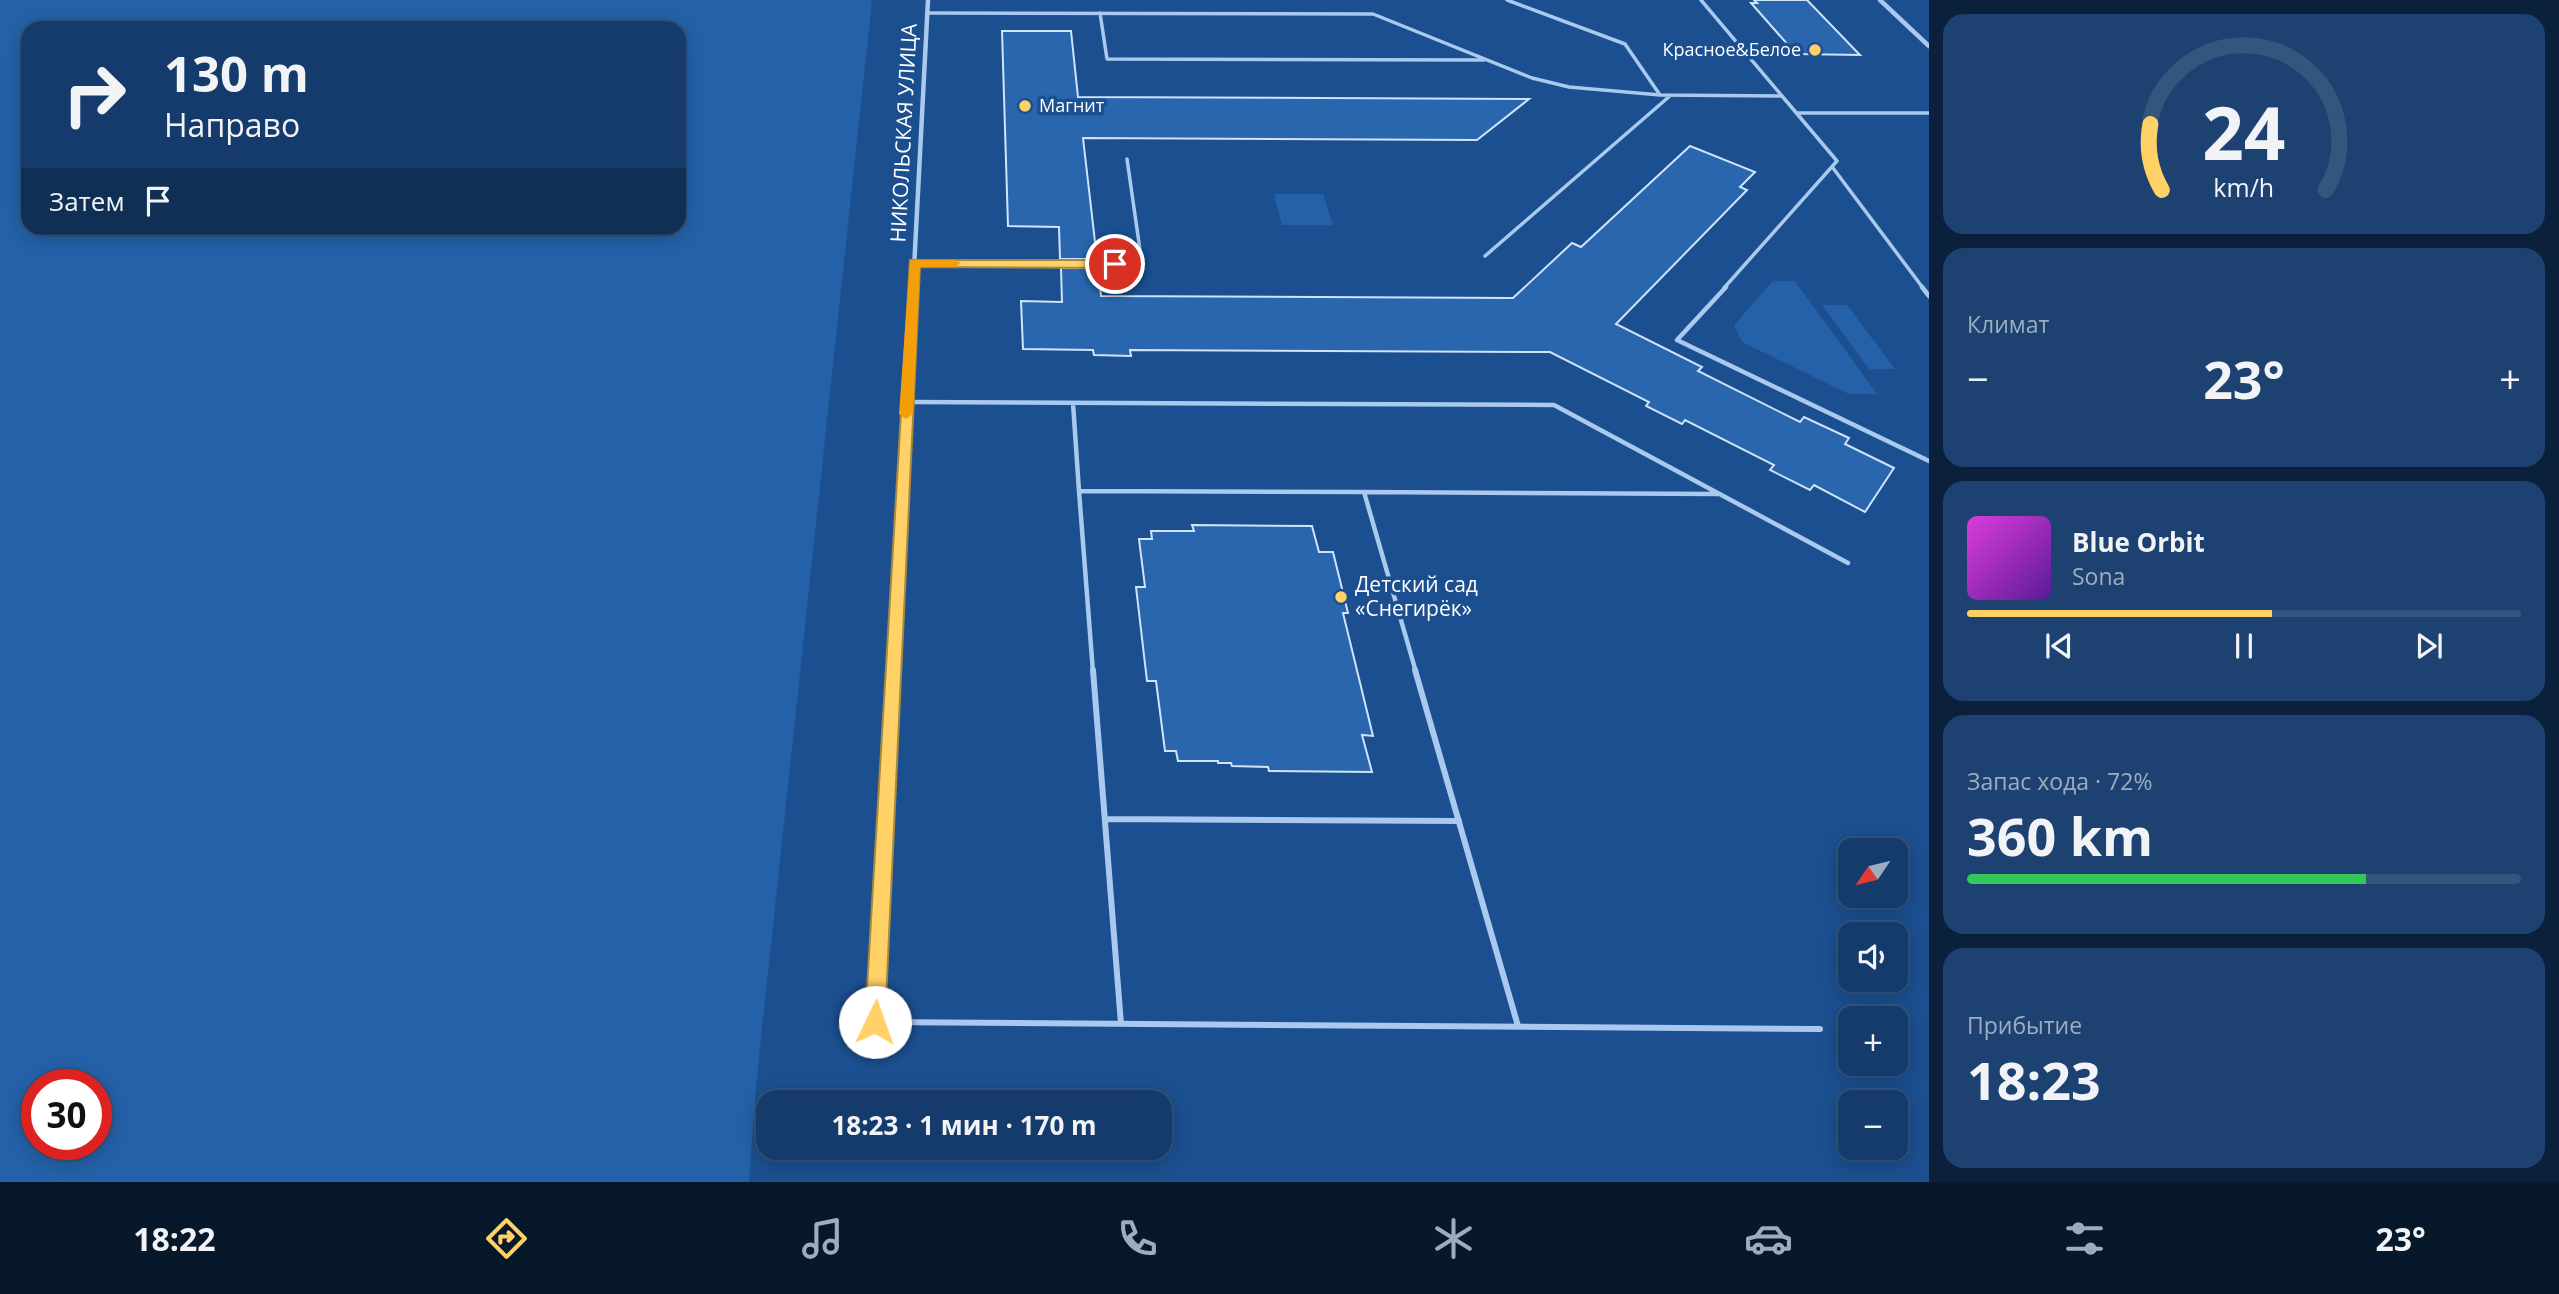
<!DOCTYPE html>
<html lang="ru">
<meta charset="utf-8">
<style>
body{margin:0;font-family:"Open Sans",sans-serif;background:#1d4271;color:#f1f3f6;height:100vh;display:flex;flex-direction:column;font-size:26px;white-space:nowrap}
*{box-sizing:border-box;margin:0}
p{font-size:23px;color:#9dadc1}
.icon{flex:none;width:38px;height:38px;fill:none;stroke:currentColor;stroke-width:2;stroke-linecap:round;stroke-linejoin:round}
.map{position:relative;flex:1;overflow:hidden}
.sheet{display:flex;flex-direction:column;gap:14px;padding:14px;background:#0b203b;width:630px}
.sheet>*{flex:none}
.hud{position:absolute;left:21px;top:21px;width:665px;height:214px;border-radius:21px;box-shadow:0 4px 18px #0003,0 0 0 2px #33557e;background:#143b6b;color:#f1f3f6;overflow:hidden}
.needle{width:46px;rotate:235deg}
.controls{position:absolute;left:1838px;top:838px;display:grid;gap:14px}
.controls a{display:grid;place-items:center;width:70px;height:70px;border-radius:14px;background:#143b6b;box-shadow:0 4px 18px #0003,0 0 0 2px #33557e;font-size:35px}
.speed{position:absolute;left:21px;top:1069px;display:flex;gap:14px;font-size:35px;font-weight:700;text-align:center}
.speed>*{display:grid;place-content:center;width:91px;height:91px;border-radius:50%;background:#143b6b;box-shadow:0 4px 18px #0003,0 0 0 2px #33557e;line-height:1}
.speed .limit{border:10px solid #d22;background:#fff;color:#111}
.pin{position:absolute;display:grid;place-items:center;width:60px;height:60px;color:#fff;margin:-30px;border:4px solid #fff;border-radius:50%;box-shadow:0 2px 7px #0007}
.me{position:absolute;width:77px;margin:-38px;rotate:3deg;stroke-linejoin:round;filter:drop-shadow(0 0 5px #0008)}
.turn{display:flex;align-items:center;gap:24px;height:147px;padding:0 28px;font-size:32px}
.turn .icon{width:91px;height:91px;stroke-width:2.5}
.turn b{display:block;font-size:49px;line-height:60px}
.then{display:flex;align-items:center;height:66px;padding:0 28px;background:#0003;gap:14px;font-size:26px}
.big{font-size:52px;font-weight:700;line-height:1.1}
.sheet .tile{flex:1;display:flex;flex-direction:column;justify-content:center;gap:10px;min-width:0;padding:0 24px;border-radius:21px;background:#1d4271}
.sheet .dial{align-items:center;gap:0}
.dial svg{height:182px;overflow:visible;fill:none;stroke:#33557e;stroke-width:7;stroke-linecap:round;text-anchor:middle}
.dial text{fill:#f1f3f6;stroke:none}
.song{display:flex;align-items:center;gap:21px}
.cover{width:84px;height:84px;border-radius:10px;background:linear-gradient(135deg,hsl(300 70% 55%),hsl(270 70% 35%))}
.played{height:7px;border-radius:4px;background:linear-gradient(90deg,#ffd166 55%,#33557e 55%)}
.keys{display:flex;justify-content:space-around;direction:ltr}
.heat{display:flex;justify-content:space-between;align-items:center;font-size:38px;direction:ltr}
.charge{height:10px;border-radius:5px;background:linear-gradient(90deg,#34c759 72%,#33557e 0)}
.trip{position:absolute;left:756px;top:1090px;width:416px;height:70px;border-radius:21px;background:#143b6b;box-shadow:0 4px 18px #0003,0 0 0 2px #33557e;font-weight:700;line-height:70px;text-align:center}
.menu{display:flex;height:112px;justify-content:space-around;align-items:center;background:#08182b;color:#9dadc1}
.menu .icon{width:49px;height:49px}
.menu .on{color:#ffd166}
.menu b{font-size:32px;color:#f1f3f6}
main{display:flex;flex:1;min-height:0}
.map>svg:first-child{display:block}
.green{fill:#2461a8;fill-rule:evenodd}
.building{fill:#2a66ad;stroke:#cfe3fa;stroke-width:2}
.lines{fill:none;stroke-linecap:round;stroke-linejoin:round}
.lane-far2{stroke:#a9c9ee;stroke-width:3.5}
.lane-far1{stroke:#a9c9ee;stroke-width:4.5}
.lane{stroke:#a9c9ee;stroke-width:6}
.street-far2{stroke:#a9c9ee;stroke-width:4.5}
.street-far1{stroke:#a9c9ee;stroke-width:6}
.street{stroke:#a9c9ee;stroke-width:9}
.route{fill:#ffd166;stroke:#a68842;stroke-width:2}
.slow{fill:#f59e0b}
.poi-dot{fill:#ffd166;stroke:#1b4f8f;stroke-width:2.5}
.labels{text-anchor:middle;stroke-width:7;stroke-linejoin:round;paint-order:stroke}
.far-poi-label{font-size:18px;fill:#fff;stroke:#1b4f8f;text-anchor:end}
.street-label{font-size:21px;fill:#fff;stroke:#1b4f8f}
.poi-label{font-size:21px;fill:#fff;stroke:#1b4f8f;text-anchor:start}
</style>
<main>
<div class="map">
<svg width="1929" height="1182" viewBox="0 0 1929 1182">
<rect width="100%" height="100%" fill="#1b4f8f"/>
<!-- green -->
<path class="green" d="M 0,0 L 872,0 L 756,1085 L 749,1182 L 0,1182 ZM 28,28 L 679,28 L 679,228 L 28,228 ZM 37,1085 L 96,1085 L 96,1144 L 37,1144 Z
M 1274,194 L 1323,194 L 1333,225 L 1282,225 Z
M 1773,281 L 1795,281 L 1877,394 L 1849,394 L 1742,342 L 1734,325 Z
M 1822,305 L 1847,305 L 1895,369 L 1869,369 Z"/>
<!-- building -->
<path class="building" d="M 1754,0 L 1807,0 L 1860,55 L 1796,54 L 1751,3 L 1757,3 Z
M 1002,31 L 1071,31 L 1078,97 L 1529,99 L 1477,140 L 1083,138 L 1097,259 L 1060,259 L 1059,227 L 1008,226 Z
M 1690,146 L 1755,172 L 1740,187 L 1747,190 L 1616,324 L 1702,367 L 1698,371 L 1800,422 L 1804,417 L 1849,438 L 1845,444 L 1894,468 L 1865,512 L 1814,485 L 1810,490 L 1770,470 L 1774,465 L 1685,420 L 1682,424 L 1646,406 L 1649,402 L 1550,352 L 1130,350 L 1131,356 L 1094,355 L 1093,350 L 1023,349 L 1021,301 L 1062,302 L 1061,268 L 1098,268 L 1101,296 L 1513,298 L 1572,243 L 1581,247 Z
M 1192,525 L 1312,526 L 1319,552 L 1333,552 L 1348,613 L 1343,613 L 1373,736 L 1362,735 L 1372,772 L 1269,771 L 1268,767 L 1232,766 L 1231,763 L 1218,763 L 1218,761 L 1178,761 L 1176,751 L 1165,751 L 1156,681 L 1147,681 L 1136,587 L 1145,587 L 1139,539 L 1152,539 L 1151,531 L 1194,531 Z"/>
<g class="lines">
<!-- lane-far2 -->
<path class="lane-far2" d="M 1507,0 L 1625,44 L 1660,95
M 927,13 L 1373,14 L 1532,78 L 1569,87 L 1660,95 L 1782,96 L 1701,0
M 1100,13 L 1107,59 L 1484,60
M 1797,113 L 1929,113
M 1833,168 L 1923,288
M 1485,256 L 1671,95
M 914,263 L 1142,264 L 1127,159
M 1724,288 L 1837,161 L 1782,96"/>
<!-- lane-far1 -->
<path class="lane-far1" d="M 1726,287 L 1677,340 L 1929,461
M 1922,287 L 1929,296
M 907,402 L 1554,405 L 1848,563
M 1073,403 L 1079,491 L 1364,492 L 1416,672
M 1079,491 L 1093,672
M 1364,492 L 1718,494"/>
<!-- lane -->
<path class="lane" d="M 1093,670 L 1121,1024
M 1415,670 L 1518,1026
M 1105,819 L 1459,821
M 875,1022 L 1820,1029"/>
<!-- street-far2 -->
<path class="street-far2" d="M 1880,0 L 1929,46
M 913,288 L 928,0"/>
<!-- street-far1 -->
<path class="street-far1" d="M 893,672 L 913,287"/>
<!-- street -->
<path class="street" d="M 875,1022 L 893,670"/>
</g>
<!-- route -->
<path class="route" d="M 910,260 L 1115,260 L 1121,264 L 1115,268 L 920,267 L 885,1022 L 882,1029 L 875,1032 L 868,1029 L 865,1022 Z"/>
<!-- slow -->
<path class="slow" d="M 910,260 L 955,260 L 961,263 L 955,267 L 920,267 L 913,414 L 906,419 L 899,414 Z"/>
<!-- markers -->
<g class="poi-dot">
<circle cx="1815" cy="50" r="7"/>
<circle cx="1025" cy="106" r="7"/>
<circle cx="1341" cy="597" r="7"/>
</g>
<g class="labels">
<!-- far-poi labels -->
<g class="far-poi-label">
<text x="1801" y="56">Красное&amp;Белое</text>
<text x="1039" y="112" text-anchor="start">Магнит</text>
</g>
<!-- street labels -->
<g class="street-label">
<text transform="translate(904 133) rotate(-87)" y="7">НИКОЛЬСКАЯ УЛИЦА</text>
</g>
<!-- poi labels -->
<g class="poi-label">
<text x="1355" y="592">Детский сад<tspan x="1355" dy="24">«Снегирёк»</tspan></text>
</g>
</g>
</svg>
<div class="controls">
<a><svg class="needle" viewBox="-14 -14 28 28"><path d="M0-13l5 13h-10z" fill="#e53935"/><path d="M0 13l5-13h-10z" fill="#9dadc1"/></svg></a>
<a><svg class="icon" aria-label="sound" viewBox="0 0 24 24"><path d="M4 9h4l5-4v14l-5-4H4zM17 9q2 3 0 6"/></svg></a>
<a>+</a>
<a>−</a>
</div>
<div class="speed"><div class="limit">30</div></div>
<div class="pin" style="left:1115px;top:264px;background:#d93025"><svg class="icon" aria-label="arrive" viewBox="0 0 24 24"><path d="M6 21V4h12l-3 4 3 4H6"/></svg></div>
<svg class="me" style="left:875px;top:1022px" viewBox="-20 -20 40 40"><circle r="19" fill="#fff"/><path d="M0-13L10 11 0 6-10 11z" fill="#ffd166"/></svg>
<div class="trip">18:23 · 1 мин · 170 m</div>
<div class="hud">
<div class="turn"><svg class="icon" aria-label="right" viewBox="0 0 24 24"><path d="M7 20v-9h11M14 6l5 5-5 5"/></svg><div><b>130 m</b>Направо</div></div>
<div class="then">Затем<svg class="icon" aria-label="arrive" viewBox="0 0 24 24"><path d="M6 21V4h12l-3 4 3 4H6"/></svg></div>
</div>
</div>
<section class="sheet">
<div class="tile dial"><svg viewBox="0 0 100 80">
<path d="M14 69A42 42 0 1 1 86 69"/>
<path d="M14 69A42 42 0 0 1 9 40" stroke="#ffd166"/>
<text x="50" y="56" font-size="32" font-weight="700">24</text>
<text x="50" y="72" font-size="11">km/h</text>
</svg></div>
<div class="tile"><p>Климат</p>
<div class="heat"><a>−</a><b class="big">23°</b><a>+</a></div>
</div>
<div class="tile">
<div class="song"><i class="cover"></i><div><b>Blue Orbit</b><p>Sona</p></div></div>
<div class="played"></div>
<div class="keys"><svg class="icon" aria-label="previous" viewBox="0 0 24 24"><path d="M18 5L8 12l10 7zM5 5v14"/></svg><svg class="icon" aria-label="pause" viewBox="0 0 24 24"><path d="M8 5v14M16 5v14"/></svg><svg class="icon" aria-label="next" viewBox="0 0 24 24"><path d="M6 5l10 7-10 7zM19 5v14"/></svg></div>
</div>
<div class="tile"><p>Запас хода · 72%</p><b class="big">360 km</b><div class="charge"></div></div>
<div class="tile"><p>Прибытие</p><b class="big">18:23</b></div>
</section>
</main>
<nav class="menu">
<b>18:22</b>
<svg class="icon on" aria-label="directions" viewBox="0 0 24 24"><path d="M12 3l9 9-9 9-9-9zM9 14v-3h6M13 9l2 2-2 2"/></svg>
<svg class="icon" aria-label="music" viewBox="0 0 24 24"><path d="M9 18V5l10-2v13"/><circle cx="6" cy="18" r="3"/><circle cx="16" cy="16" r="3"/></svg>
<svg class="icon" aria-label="phone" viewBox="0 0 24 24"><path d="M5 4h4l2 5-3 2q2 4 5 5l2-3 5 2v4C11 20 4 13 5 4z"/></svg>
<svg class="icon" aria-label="climate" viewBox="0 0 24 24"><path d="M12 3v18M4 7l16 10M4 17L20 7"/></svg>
<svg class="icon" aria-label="car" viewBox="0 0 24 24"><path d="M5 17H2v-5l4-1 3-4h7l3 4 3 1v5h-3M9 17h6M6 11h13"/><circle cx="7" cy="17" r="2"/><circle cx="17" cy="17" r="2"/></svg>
<svg class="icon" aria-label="filters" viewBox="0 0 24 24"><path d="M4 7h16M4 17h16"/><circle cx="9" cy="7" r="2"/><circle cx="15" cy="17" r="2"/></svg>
<b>23°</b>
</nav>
